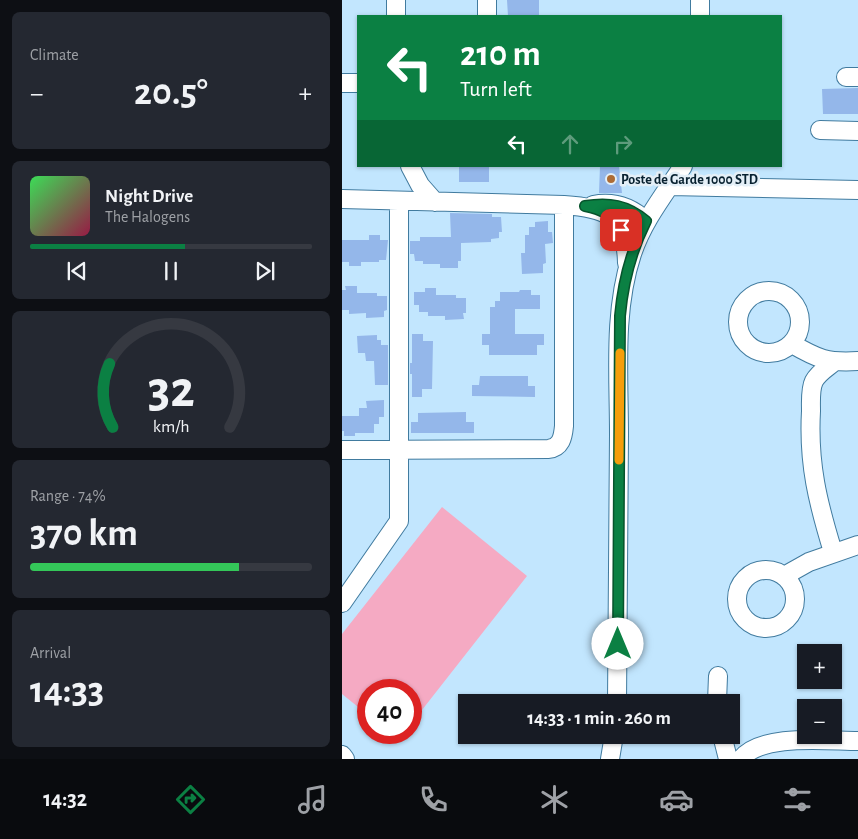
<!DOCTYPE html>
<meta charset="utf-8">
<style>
body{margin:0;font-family:"Alegreya Sans",sans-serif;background:#242831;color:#f1f3f6;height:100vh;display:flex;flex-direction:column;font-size:19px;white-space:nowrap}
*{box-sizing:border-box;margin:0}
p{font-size:16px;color:#9ea1a6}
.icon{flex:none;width:28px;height:28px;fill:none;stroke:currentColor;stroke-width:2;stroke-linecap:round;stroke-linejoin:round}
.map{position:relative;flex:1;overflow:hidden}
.details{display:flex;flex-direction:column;gap:12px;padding:12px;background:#0d0f14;width:342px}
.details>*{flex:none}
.hud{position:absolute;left:15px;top:15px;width:425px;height:152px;border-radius:0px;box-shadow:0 1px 4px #0004;background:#0b8043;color:#fff;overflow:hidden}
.controls{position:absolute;left:455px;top:644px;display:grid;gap:10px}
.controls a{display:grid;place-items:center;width:45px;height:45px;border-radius:0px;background:#171b24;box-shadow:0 1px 4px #0004;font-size:25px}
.speed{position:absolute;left:15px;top:679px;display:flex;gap:10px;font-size:25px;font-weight:700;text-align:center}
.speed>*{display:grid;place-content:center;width:65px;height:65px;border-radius:50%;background:#171b24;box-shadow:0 1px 4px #0004;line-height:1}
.speed .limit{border:8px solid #d22;background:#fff;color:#111}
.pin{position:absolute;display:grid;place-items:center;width:42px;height:42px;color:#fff;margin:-21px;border-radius:10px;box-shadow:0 2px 8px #0006}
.me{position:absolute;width:55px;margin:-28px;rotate:0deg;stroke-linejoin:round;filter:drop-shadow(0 0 4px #0008)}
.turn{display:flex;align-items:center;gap:18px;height:105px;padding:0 20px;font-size:22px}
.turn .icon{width:65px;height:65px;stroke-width:2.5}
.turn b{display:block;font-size:35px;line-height:42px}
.lanes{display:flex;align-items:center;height:48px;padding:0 20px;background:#0003;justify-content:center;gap:25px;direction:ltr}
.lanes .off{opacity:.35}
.big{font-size:38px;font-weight:600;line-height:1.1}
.details .tile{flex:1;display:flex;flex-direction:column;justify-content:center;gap:8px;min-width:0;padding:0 18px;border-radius:8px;background:#242831}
.details .dial{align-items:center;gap:0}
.dial svg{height:130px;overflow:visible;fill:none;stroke:#363941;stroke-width:7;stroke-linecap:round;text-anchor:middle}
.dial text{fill:#f1f3f6;stroke:none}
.song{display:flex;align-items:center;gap:15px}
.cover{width:60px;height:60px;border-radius:8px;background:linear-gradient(135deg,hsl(130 70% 55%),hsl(340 70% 35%))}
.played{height:5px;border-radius:2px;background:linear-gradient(90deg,#0b8043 55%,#363941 55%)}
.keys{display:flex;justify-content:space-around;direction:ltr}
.heat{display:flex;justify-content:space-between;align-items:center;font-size:28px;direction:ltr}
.charge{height:8px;border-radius:4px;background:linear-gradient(90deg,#34c759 74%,#363941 0)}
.trip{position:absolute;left:116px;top:694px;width:282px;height:50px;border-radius:0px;background:#171b24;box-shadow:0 1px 4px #0004;font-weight:600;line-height:50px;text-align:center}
.dock{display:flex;height:80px;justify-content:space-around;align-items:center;background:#090b0e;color:#9ea1a6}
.dock .icon{width:35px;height:35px}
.dock .selected{color:#0b8043}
.dock b{font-size:22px;color:#f1f3f6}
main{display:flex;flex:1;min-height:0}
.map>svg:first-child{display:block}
.green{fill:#f5aac3}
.building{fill:#94b7ea}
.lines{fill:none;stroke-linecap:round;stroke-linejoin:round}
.minor-casing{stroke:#417b9f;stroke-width:20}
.minor{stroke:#fff;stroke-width:18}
.route-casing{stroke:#07532c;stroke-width:12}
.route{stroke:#0b8043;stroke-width:9}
.slow{stroke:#f59e0b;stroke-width:9}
.poi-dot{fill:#ad6c36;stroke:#e4eff7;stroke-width:2}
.labels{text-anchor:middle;stroke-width:5;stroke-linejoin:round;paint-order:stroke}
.poi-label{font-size:14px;font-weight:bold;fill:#082130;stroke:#e4eff7;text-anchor:start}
</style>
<main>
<section class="details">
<div class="tile"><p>Climate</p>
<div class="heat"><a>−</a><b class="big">20.5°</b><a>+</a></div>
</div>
<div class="tile">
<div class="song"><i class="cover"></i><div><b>Night Drive</b><p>The Halogens</p></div></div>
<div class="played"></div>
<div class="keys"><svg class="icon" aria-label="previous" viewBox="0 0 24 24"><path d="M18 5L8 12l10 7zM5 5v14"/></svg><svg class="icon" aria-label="pause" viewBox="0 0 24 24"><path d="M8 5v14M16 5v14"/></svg><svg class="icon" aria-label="next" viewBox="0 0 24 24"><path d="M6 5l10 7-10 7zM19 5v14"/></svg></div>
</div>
<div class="tile dial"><svg viewBox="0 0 100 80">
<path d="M14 69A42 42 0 1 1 86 69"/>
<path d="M14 69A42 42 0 0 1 12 30" stroke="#0b8043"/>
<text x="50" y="56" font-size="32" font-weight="700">32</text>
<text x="50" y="72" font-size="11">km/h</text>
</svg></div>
<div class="tile"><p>Range · 74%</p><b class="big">370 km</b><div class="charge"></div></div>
<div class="tile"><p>Arrival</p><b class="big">14:33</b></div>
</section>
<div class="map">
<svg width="516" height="759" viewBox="0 0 516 759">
<rect width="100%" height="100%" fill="#c2e6fe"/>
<!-- green -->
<path class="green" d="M 100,507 L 185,576 L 69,724 L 69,690 L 26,690 L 26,715 L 0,694 L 0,634 Z"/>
<!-- building -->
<path class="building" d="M 165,0 L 197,0 L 197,16 L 166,16 Z
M 516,88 L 516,114 L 481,114 L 480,89 Z
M 117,166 L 147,166 L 147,182 L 117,182 Z
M 258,166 L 277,166 L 280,193 L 257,193 Z
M 108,213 L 150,214 L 150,217 L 159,217 L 160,232 L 157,232 L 157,238 L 149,239 L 149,242 L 119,243 L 119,261 L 116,261 L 116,268 L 98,268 L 98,264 L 81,264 L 81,261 L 73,261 L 72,254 L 68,254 L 68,241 L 78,241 L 78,237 L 109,237 Z
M 206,221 L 206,232 L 210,232 L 211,243 L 203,244 L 204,263 L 201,264 L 201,273 L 180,274 L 179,253 L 183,253 L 183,235 L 187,235 L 187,227 L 193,227 L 193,222 Z
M 27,235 L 38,235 L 38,240 L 46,240 L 44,260 L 37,260 L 37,262 L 19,262 L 19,266 L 7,266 L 7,262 L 0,262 L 0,240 L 27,240 Z
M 3,286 L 15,286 L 15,293 L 35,293 L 35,296 L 45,296 L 45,310 L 42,311 L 42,317 L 24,318 L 24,313 L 7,314 L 7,310 L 0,310 L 0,290 L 4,290 Z
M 83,288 L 94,288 L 94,295 L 114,295 L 114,298 L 124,298 L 124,313 L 121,313 L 122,319 L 103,320 L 103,316 L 86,316 L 86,312 L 77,312 L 77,305 L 72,305 L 72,292 L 83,292 Z
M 178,290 L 189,290 L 189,295 L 198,295 L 198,309 L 173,309 L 173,334 L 202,334 L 202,345 L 195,345 L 195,355 L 147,355 L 147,345 L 140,345 L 140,334 L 148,334 L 148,307 L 153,307 L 153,301 L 158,301 L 158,292 L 177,292 Z
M 70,334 L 81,334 L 81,341 L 91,341 L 90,389 L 80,389 L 80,397 L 70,397 L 70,374 L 68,374 L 68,363 L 70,363 Z
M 35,335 L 35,340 L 39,340 L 39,345 L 46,345 L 46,385 L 33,385 L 32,361 L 24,361 L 23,353 L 16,353 L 15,336 Z
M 138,376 L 186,376 L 186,386 L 193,386 L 193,397 L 130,396 L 130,385 L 137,385 Z
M 42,400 L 42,417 L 37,417 L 37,424 L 32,424 L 32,433 L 13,433 L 13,436 L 2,436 L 2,431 L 0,431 L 0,416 L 17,416 L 17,408 L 25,408 L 24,401 Z
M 124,412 L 124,422 L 132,422 L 132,433 L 69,433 L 69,422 L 76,422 L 76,413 Z"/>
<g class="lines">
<!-- minor casing -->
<g class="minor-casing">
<path id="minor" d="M 54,0 L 54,16
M 145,0 L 145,16
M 358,16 L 358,0
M 504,77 L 516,77
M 0,83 L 16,83
M 478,130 L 516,131
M 68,166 L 78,185 L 93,202
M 328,186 L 516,190
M 0,199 L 222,205 C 264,208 284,215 285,263
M 251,205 C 272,201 289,207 304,221
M396 322a31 31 0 1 1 62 0a31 31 0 1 1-62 0Z
M 450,344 C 476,359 485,363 516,361
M 0,450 L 206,449 C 219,448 221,437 222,426 L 222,205
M 491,552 C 476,503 466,464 469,411 C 469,402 468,389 472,381 C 477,372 485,368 492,362
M395 599a29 29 0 1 1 58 0a29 29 0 1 1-58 0Z
M 442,576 L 467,562 L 516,545
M 0,603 L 57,521 L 57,201
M 275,702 C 276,613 276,524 277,434 C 277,375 271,311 290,254 C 301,221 322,195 341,166
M 375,702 L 376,676
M 380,735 L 386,759
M 0,755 L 3,759
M 268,759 L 272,735
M 399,759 C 419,733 485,741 516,741"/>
</g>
<!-- minor -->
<use href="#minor" class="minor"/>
</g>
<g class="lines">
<!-- route casing -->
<g class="route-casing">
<path id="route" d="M 276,644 L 278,316 C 281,282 289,251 304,221 C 285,205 267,202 243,206 C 260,209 270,215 279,230"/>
</g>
<!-- route -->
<use href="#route" class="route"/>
<!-- slow -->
<path class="slow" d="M 277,460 L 278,353"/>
</g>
<!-- markers -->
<circle class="poi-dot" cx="269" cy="179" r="5"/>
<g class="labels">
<!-- poi labels -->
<g class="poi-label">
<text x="279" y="184">Poste de Garde 1000 STD</text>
</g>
</g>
</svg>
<div class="controls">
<a>+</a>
<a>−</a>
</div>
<div class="speed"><div class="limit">40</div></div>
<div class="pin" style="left:279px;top:230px;background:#d93025"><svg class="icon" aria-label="arrive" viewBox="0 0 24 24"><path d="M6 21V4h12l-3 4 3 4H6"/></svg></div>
<svg class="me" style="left:276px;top:644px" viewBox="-20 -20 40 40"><circle r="19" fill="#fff"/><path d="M0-13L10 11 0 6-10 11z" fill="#0b8043"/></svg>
<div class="trip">14:33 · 1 min · 260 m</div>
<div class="hud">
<div class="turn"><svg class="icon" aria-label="left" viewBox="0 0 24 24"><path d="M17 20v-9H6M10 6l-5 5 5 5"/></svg><div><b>210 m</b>Turn left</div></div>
<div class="lanes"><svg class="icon" aria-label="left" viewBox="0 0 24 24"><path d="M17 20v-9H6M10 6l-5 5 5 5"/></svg><svg class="icon off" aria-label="ahead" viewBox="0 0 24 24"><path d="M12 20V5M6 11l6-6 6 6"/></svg><svg class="icon off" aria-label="right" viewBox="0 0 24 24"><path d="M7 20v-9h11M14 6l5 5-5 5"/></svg></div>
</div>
</div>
</main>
<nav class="dock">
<b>14:32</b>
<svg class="icon selected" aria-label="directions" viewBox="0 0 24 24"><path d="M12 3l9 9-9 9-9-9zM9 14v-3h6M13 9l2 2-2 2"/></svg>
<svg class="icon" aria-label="music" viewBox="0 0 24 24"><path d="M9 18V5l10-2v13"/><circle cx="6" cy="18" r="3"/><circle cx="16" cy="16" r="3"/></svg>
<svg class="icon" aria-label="phone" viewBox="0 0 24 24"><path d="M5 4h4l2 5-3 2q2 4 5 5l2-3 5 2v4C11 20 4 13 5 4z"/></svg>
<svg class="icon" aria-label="climate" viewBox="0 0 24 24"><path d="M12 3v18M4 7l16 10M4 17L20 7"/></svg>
<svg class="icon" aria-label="car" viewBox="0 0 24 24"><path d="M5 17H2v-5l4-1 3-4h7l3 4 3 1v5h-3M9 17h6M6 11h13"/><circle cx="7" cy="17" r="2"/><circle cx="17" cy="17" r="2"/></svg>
<svg class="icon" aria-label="filters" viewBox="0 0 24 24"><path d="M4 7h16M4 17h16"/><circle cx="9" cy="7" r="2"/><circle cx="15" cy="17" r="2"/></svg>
</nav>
